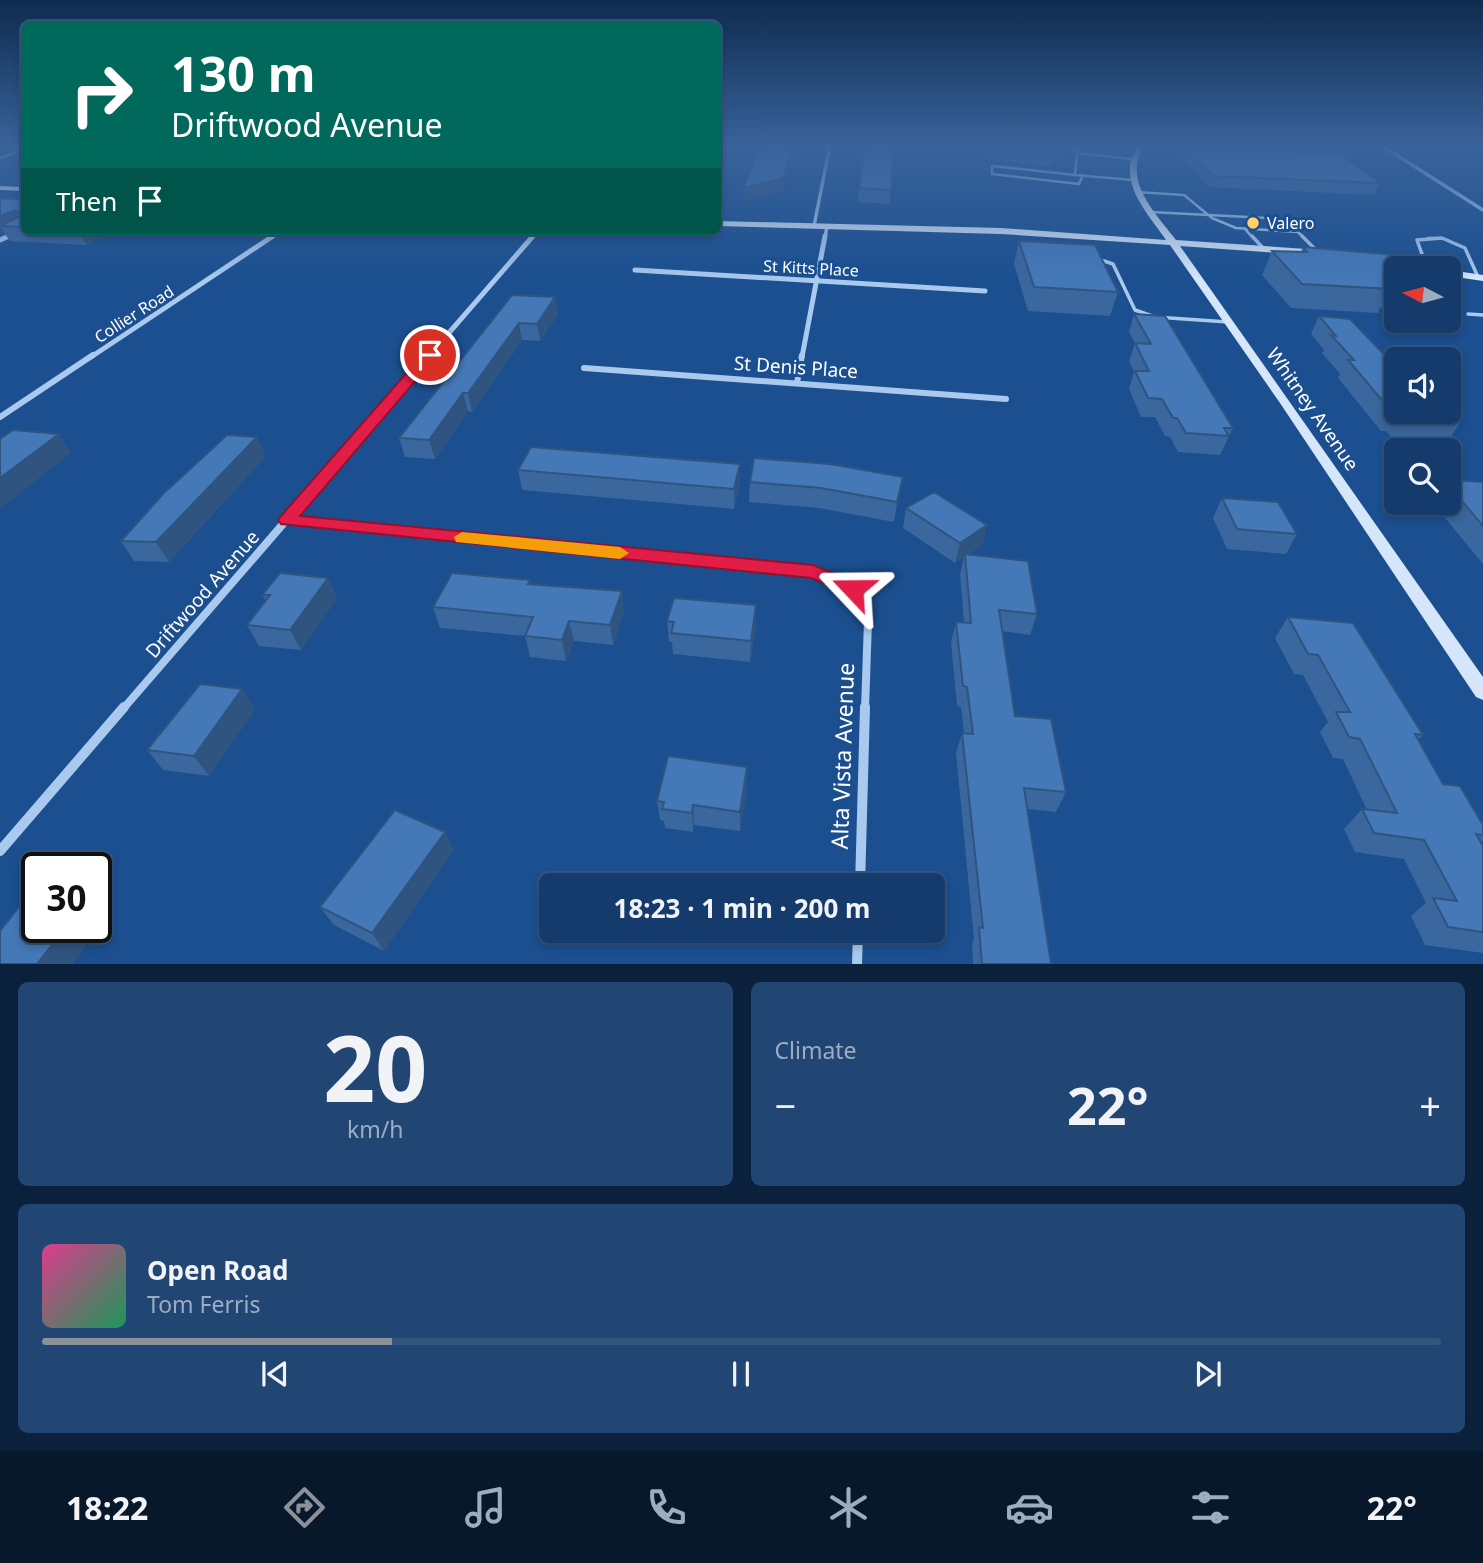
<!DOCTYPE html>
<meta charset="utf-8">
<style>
body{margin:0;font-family:"Noto Sans",sans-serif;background:#214673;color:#f1f3f6;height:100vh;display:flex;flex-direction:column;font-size:26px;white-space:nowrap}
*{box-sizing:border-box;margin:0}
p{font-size:23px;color:#9dadc1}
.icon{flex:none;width:38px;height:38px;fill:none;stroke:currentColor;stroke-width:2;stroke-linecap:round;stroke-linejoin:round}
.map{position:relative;height:964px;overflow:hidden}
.details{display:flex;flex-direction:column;gap:18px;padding:18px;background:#0b203b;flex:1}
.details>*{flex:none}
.guide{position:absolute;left:21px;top:21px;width:700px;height:214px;border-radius:10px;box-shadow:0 4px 10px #0003,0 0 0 2px #33557e;background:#00695c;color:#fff;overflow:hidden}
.needle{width:46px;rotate:276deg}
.controls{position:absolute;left:1384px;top:256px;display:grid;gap:14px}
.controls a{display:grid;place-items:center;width:77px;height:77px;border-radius:10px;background:#143b6b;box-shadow:0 4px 10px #0003,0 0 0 2px #33557e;font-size:35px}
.speed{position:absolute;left:21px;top:852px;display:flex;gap:14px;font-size:35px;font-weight:700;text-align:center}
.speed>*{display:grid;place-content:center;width:91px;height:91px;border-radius:50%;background:#143b6b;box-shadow:0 4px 10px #0003,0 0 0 2px #33557e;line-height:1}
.speed .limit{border:4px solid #111;border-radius:10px;background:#fff;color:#111}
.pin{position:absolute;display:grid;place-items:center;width:60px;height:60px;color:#fff;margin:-30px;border:4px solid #fff;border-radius:50%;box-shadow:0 2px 7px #0007}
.me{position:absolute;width:77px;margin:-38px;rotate:293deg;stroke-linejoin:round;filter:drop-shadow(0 0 5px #0008)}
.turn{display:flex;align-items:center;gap:24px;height:147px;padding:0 35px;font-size:32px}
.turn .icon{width:91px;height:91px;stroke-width:2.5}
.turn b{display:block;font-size:49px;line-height:60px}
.then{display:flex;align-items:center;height:66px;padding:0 35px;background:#0003;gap:14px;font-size:26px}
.big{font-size:52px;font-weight:700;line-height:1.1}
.details .tile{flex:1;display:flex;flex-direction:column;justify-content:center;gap:10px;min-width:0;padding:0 24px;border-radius:10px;background:#214673}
.details .dial{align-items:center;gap:0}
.dial b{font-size:91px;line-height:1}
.song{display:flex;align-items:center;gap:21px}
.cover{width:84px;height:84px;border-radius:10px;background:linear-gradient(135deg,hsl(330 70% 55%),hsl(150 70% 35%))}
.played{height:7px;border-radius:4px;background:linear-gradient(90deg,#8c9099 25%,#33557e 25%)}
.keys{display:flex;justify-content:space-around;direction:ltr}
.heat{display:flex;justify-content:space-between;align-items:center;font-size:38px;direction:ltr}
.details .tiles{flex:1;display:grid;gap:18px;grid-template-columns:1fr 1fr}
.tile:last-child{grid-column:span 2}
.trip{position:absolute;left:539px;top:873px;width:406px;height:70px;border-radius:10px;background:#143b6b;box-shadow:0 4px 10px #0003,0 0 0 2px #33557e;font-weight:700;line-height:70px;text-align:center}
.dock{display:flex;height:112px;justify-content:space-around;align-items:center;background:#08182b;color:#9dadc1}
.dock .icon{width:49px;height:49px}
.dock .current{color:#8c9099}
.dock b{font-size:32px;color:#f1f3f6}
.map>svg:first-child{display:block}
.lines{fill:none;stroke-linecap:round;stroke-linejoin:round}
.service-far1{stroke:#a9c9ee;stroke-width:2.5}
.service{stroke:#a9c9ee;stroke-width:3.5}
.minor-far4{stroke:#a9c9ee;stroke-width:3.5}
.minor-far3{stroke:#a9c9ee;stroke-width:5}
.minor-far2{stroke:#a9c9ee;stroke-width:6}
.minor-far1{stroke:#a9c9ee;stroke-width:8}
.minor{stroke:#a9c9ee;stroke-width:10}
.secondary{fill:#d6e6fa;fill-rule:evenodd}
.wall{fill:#3a679d}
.shaded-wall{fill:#305480}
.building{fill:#4478b7;stroke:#305480;stroke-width:2}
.route{fill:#e11d48;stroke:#92132f;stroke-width:2}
.slow{fill:#f59e0b}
.poi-dot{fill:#ffd166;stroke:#1b4f8f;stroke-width:2.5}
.labels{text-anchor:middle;stroke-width:6;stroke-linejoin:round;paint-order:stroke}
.far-poi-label{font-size:16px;fill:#fff;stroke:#1b4f8f;text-anchor:start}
.far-street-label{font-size:16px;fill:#fff;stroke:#1b4f8f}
.street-label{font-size:19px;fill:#fff;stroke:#1b4f8f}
.near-street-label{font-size:23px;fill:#fff;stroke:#1b4f8f}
</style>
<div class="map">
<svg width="1483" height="965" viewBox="0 0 1483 965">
<rect width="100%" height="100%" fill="#1b4f8f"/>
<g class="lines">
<!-- service-far1 -->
<path class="service-far1" d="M 1068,145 L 1077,153
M 0,158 L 24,149
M 1131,159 L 1077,153 L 1075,175 L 1133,180
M 1075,175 L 992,166 L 992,174 L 1079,184 L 1083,175
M 1137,192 L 1184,195 L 1212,218 L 1236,228 L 1298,232
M 1151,212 L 1285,219 L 1304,238
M 1245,229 L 1253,238
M 1428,238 L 1437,238"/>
<!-- service -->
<path class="service" d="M 1252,236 L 1263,248
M 1302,236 L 1319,253
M 1098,259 L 1113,264 L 1135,310 L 1155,317 L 1228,322
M 1427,268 L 1417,240 L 1442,238 L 1465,248 L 1478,277
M 1468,314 L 1483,315"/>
<!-- minor-far4 -->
<path class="minor-far4" d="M 1381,145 L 1483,210
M 814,226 L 830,145
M 5,238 L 24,229
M 271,238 L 281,231
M 531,238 L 537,231
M 825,238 L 827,226"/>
<!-- minor-far3 -->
<path class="minor-far3" d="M 0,240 L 9,236
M 635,270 L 985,291
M 91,357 L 273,236
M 428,357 L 533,236
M 802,357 L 825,236"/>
<!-- minor-far2 -->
<path class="minor-far2" d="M 584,368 L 1006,399
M 797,383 L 802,355
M 0,417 L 93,355
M 295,511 L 429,355"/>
<!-- minor-far1 -->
<path class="minor-far1" d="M 287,520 L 813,572 L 853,589 L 868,621 L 865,709
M 123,709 L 296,509"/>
<!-- minor -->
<path class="minor" d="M 0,851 L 124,707
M 860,886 L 865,707
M 857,965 L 858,931"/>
<!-- secondary -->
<path class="secondary" d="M 1138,145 L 1144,145 C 1122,181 1155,212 1176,240 L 1321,250 L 1326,253 L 1321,256 L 1180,246 L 1483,677 L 1483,700 L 1476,697 L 1280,403 L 1170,245 L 1001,234 L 718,226 L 718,221 L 1001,228 L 1166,240 C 1146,211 1115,180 1138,145 Z
M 0,186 L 24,187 L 24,191 L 0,190 Z
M 1389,260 L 1424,268 L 1386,265 L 1386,261 Z
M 1449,270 L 1483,275 L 1483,281 L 1449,276 Z"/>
</g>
<!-- wall -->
<path class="wall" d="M 989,145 L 1064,145 L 1060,161 L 1053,160 L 1052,166 L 986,159 Z
M 1187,148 L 1380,183 L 1374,195 L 1209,187 L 1183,159 Z
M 859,188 L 891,190 L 889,204 L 858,202 Z
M 0,198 L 24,200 L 24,231 L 112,231 L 86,245 L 10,241 L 4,233 L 0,234 Z
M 1019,241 L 1118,292 L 1110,316 L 1028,311 L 1014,264 Z
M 1303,247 L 1396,268 L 1396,309 L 1380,308 L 1378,313 L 1291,308 L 1262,275 L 1272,251 L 1301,252 Z
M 512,295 L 558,314 L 540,341 L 522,340 L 472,412 L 468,411 L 435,459 L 405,457 L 399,438 Z
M 1134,314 L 1233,428 L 1220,455 L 1178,452 L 1170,437 L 1165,436 L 1155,417 L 1141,417 L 1129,389 L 1134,372 L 1129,361 L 1135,343 L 1129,332 Z
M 1319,316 L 1350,319 L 1396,411 L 1460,423 L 1448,441 L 1432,440 L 1431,442 L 1393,439 L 1386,431 L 1381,431 L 1338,378 L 1340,374 L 1322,353 L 1324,350 L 1311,334 Z
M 266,456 L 169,562 L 134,561 L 121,541 Z
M 740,464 L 740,484 L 734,509 L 522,490 L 518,470 Z
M 903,477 L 894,522 L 819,508 L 749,502 L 750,482 Z
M 1453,480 L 1483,482 L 1483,564 L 1436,507 L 1439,502 L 1449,502 L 1449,485 Z
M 1222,498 L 1297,534 L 1286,554 L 1227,549 L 1213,518 Z
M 906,508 L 987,525 L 982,545 L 967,555 L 1037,614 L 1030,635 L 1002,631 L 1015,716 L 1066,792 L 1056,812 L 1027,809 L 1051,964 L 973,964 L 972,945 L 974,939 L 956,753 L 962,733 L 964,733 L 961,707 L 957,706 L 951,642 L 956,622 L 964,622 L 960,574 L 964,557 L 955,563 L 903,528 Z
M 328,578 L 337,598 L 301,650 L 259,646 L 247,625 L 266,601 L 262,595 Z
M 531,584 L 624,612 L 613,645 L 574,641 L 566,661 L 530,657 L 525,636 L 440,628 L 433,607 Z
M 756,605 L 756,626 L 750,662 L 673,654 L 672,642 L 669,642 L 667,621 Z
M 1288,617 L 1423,735 L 1418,740 L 1443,784 L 1483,825 L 1483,841 L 1481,843 L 1483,846 L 1483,953 L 1425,945 L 1411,916 L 1426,903 L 1404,859 L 1355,852 L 1344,829 L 1362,809 L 1367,810 L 1343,759 L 1333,758 L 1320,732 L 1328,722 L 1303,675 L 1294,674 L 1275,638 Z
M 242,689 L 255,709 L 209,776 L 163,770 L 147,750 Z
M 747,787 L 740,831 L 694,825 L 693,832 L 665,828 L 664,821 L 660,820 L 657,801 Z
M 445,832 L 453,851 L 384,951 L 334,925 L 320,907 Z"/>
<!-- shaded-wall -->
<path class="shaded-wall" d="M 793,145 L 796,145 L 783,192 L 743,202 L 743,188 Z
M 15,210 L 24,225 L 1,226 L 4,233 L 0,234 L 0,216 Z
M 79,231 L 112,231 L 86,245 Z
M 555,297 L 558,314 L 540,341 L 537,324 Z
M 519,323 L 522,340 L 472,412 L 468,393 Z
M 463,393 L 468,411 L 435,459 L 429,440 Z
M 59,434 L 71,453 L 0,509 L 0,478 Z
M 257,437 L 266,456 L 169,562 L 156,542 Z
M 740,464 L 740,484 L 734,509 L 734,489 Z
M 903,477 L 900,496 L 894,522 L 897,502 Z
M 987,525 L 982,545 L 955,563 L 960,543 Z
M 328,578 L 337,598 L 301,650 L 290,630 Z
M 622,591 L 624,612 L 613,645 L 610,625 Z
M 756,605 L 756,626 L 750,662 L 751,641 Z
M 569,621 L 574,641 L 566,661 L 562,640 Z
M 242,689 L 255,709 L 209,776 L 194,756 Z
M 747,767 L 747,787 L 740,831 L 740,812 Z
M 693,805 L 694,825 L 693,832 L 692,813 Z
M 445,832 L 453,851 L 384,951 L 372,933 Z
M 65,928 L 96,928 L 98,929 L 73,964 L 37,964 Z"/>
<!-- building -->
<path class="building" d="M 762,145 L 793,145 L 783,178 L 743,188 Z
M 865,145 L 893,145 L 891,190 L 859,188 Z
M 1022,145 L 1057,145 L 1056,148 Z
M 1187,148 L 1340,154 L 1380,183 L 1213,176 Z
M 0,198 L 24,200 L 24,227 L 1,226 L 19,217 L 19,212 L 15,210 L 0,216 Z
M 1019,241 L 1095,245 L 1118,292 L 1034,287 Z
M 1303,247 L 1396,255 L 1409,268 L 1396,268 L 1396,284 L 1385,283 L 1391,289 L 1302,284 L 1272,251 L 1307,252 Z
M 512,295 L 555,297 L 537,324 L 519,323 L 468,393 L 463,393 L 429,440 L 399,438 Z
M 1134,314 L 1165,316 L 1233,428 L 1224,428 L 1229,436 L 1186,433 L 1177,418 L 1173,418 L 1162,399 L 1148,398 L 1135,371 L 1149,371 L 1135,343 L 1151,344 Z
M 1319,316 L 1350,319 L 1396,367 L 1396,411 L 1449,411 L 1460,423 L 1442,421 L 1444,423 L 1404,421 L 1397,413 L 1392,412 L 1348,360 L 1354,360 L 1331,335 L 1336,336 Z
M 13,430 L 59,434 L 0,478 L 0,439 Z
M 227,435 L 257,437 L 156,542 L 121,541 L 163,494 Z
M 531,447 L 740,464 L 734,489 L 518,470 Z
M 754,458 L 830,464 L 903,477 L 897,502 L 821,488 L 750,482 Z
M 1453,480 L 1483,482 L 1483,526 L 1450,487 L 1460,488 Z
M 934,492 L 987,525 L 960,543 L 906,508 Z
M 1222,498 L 1278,502 L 1297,534 L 1237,529 Z
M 965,554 L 1028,561 L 1037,614 L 999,610 L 1015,716 L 1051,719 L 1066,792 L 1024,788 L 1051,964 L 982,964 L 979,927 L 983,928 L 962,733 L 973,734 L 967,687 L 963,686 L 956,622 L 971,623 Z
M 280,573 L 328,578 L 290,630 L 247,625 L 270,595 L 262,595 Z
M 452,573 L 530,580 L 528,584 L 622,591 L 610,625 L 569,621 L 562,640 L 525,636 L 533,617 L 433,607 Z
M 674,598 L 756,605 L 751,641 L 671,633 L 674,622 L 667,621 Z
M 1288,617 L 1353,623 L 1423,735 L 1415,734 L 1443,784 L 1460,786 L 1483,825 L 1483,835 L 1476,834 L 1483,846 L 1483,932 L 1448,927 L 1433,898 L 1457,901 L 1424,840 L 1374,833 L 1362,809 L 1397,813 L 1360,739 L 1349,737 L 1336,712 L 1350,712 L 1318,655 L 1308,654 Z
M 200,684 L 242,689 L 194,756 L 147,750 Z
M 668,756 L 747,767 L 740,812 L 693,805 L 692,813 L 662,809 L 664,802 L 657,801 Z
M 395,810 L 445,832 L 372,933 L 320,907 Z
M 23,902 L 37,905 L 37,928 L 65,928 L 37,964 L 0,964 L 0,931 Z"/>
<!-- sky -->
<linearGradient id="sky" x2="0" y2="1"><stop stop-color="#0f2b4f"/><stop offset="0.52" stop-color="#39639b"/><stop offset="1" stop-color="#39639b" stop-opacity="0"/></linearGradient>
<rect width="1483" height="280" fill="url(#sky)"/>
<!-- route -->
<path class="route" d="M 430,351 L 435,352 L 435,358 L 300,516 L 813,565 L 860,584 L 862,589 L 860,593 L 853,595 L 811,578 L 281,524 L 278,520 L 281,516 L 425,352 Z"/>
<!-- slow -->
<path class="slow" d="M 462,532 L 620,547 L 629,553 L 620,559 L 456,542 L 454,537 Z"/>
<!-- markers -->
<circle class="poi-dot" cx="1253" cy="223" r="7"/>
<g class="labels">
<!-- far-poi labels -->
<g class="far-poi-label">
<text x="1267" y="229">Valero</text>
</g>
<!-- far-street labels -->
<g class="far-street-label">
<text transform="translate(811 268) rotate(3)" y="6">St Kitts Place</text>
<text transform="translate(134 314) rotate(-33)" y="6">Collier Road</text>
</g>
<!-- street labels -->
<g class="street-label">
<text transform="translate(796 367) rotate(4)" y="7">St Denis Place</text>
<text transform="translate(1313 409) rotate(55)" y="7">Whitney Avenue</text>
<text transform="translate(202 594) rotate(-49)" y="7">Driftwood Avenue</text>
</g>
<!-- near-street labels -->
<g class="near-street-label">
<text transform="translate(843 756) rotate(-88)" y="8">Alta Vista Avenue</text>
</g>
</g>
</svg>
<div class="controls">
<a><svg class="needle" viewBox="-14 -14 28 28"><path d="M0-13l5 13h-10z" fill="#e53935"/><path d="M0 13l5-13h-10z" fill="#9dadc1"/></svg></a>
<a><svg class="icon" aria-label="sound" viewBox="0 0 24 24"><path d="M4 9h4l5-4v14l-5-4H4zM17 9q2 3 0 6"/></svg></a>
<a><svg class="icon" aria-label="search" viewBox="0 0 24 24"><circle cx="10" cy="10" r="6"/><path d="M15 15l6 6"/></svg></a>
</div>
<div class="speed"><div class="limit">30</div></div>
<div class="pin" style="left:430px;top:355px;background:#d93025"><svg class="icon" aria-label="arrive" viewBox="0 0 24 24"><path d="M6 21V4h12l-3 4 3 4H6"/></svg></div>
<svg class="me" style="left:853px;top:589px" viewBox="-20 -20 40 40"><path d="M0-17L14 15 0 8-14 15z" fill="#e11d48" stroke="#fff" stroke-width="4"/></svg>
<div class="trip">18:23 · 1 min · 200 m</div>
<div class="guide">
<div class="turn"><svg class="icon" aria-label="right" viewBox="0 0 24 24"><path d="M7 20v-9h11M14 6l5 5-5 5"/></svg><div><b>130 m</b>Driftwood Avenue</div></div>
<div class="then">Then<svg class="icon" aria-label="arrive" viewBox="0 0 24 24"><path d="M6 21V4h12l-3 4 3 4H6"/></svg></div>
</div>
</div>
<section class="details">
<div class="tiles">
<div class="tile dial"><b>20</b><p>km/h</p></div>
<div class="tile"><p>Climate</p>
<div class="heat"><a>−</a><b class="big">22°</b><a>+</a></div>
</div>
<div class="tile">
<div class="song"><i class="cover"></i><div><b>Open Road</b><p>Tom Ferris</p></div></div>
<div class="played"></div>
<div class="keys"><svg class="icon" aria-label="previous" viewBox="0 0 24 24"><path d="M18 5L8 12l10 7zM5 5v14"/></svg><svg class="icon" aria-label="pause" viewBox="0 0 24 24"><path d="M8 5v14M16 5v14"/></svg><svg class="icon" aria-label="next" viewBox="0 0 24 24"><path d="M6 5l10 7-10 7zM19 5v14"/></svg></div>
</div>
</div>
</section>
<nav class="dock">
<b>18:22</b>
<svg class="icon current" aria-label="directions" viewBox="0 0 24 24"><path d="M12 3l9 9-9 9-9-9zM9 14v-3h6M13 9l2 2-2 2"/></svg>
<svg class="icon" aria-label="music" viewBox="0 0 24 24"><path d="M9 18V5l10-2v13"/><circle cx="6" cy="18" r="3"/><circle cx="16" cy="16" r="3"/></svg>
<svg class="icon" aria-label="phone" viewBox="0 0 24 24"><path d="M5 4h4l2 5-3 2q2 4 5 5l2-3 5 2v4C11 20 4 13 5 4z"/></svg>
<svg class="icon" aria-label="climate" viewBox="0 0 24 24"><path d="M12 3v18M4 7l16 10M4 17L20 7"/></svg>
<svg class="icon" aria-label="car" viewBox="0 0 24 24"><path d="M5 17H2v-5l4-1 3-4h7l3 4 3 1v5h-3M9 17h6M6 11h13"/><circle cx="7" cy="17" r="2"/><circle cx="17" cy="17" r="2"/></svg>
<svg class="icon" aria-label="filters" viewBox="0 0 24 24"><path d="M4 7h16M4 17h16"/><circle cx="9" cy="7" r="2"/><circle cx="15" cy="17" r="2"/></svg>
<b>22°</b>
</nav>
